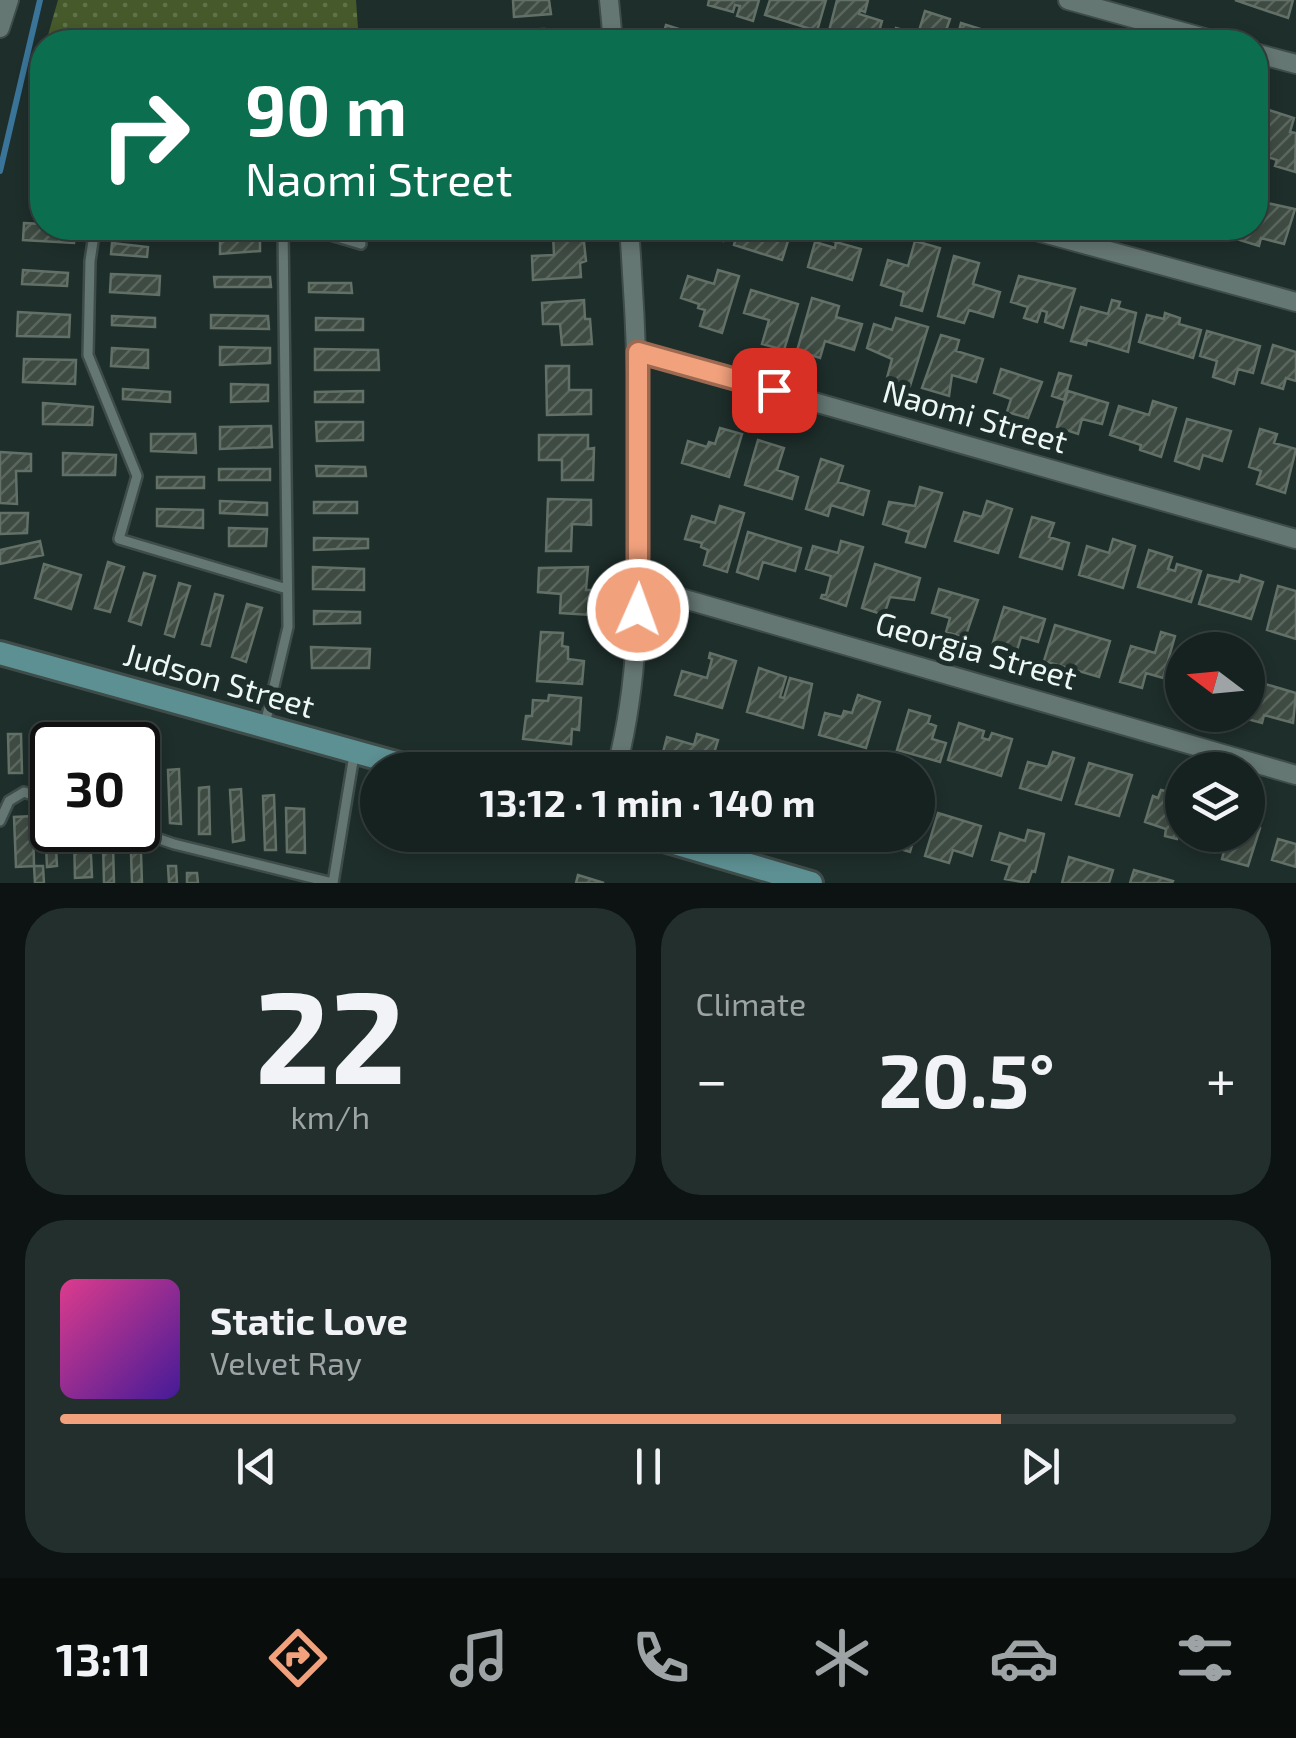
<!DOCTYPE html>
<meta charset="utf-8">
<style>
body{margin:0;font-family:"Exo 2",sans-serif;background:#232f2d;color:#f1f3f6;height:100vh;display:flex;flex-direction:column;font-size:38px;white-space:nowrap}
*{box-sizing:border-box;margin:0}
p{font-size:32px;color:#9ea4a5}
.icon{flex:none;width:55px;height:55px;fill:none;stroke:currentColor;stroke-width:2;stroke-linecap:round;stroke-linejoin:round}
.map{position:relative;height:883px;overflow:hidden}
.panel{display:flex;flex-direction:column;gap:25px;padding:25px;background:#0c1312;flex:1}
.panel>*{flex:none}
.banner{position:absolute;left:30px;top:30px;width:1238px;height:210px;border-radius:40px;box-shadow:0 5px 15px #0003,0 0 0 2px #353f3e;background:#0b6e4f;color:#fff;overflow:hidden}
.needle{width:65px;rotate:286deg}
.tools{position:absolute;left:1165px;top:632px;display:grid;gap:20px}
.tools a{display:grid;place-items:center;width:100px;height:100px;border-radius:50%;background:#162220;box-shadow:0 5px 15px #0003,0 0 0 2px #353f3e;font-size:50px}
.speed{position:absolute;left:30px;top:722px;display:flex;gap:20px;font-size:50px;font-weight:700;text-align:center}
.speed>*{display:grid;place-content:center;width:130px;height:130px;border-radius:50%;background:#162220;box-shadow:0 5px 15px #0003,0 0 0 2px #353f3e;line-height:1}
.speed .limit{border:5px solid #111;border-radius:15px;background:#fff;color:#111}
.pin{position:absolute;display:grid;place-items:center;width:85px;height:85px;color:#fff;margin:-42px;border-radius:20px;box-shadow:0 5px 15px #0006}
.me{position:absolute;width:110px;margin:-55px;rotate:2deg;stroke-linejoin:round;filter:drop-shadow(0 0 8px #0008)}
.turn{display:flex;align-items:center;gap:35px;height:210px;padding:0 50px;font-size:45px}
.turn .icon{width:130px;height:130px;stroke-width:2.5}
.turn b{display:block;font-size:70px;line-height:85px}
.big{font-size:75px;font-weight:700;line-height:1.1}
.panel .card{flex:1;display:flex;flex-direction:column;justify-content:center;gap:15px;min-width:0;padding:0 35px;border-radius:40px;background:#232f2d}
.panel .dial{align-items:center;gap:0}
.dial b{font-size:130px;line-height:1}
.song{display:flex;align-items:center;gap:30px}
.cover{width:120px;height:120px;border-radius:15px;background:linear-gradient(135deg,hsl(330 70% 55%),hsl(260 70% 35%))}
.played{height:10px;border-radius:5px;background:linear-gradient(90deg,#f1a17c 80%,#353f3e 80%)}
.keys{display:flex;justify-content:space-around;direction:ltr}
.heat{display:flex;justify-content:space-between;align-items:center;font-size:55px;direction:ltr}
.panel .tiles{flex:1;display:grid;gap:25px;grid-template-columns:1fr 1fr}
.card:last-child{grid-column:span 2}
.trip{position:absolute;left:360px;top:752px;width:575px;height:100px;border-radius:50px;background:#162220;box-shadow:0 5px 15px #0003,0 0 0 2px #353f3e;font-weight:700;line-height:100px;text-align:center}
.menu{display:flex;height:160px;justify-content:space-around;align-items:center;background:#090e0d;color:#9ea4a5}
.menu .icon{width:70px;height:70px}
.menu .on{color:#f1a17c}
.menu b{font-size:45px;color:#f1f3f6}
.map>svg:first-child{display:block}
.green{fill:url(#green-dots)}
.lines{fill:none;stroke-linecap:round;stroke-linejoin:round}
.stream{stroke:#3a7599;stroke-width:6}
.building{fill:url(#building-hatch);stroke:#627067;stroke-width:2.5}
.service-casing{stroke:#3e4c4a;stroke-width:14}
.minor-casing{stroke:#3e4c4a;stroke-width:22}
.secondary-casing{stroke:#3e4c4a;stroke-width:28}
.service{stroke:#657773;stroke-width:9}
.minor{stroke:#657773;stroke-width:18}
.secondary{stroke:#5d9093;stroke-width:22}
.route-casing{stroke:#9d6951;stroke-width:25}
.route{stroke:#f1a17c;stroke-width:18}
.labels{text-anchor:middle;stroke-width:10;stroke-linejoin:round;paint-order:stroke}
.street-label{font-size:32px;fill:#edf7f5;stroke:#1e2e2b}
</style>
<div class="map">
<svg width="1296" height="883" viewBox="0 0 1296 883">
<defs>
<pattern id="green-dots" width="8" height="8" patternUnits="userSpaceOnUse" patternTransform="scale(2.5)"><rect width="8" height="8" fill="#45592a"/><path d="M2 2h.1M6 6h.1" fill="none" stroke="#60724a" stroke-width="1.8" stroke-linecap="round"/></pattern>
<pattern id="building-hatch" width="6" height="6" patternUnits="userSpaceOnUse" patternTransform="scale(2.5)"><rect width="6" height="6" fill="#3e4b42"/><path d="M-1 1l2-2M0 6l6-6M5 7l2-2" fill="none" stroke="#5a665e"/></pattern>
</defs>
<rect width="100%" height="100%" fill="#1e2e2b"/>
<!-- green -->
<path class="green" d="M 58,0 L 356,0 L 359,42 L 46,42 Z"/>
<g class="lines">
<!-- stream -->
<path class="stream" d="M 0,171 L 40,0"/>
</g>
<!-- building -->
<path class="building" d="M 513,0 L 549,0 L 551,14 L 514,17 Z
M 709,0 L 759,0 L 753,21 L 737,16 L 740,6 L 735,5 L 733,12 L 708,5 Z
M 770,0 L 826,0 L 817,31 L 765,15 Z
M 837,0 L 868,0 L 865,12 L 860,10 L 859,14 L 882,21 L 876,42 L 829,31 Z
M 1235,0 L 1293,0 L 1288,18 Z
M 925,11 L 950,19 L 942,42 L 892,42 L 896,28 L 918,34 Z
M 961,23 L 987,31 L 984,42 L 956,42 Z
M 666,25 L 717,41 L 716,42 L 661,42 Z
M 544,29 L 545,42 L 519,42 L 518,30 Z
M 1255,110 L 1264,112 L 1255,144 Z
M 1269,110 L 1294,118 L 1290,132 L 1296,133 L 1295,172 L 1275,166 L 1277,160 L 1261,155 L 1268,133 L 1263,131 Z
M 36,179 L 42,179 L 42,197 L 34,196 Z
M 1255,195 L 1268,199 L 1267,203 L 1295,209 L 1284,244 L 1261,238 L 1259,246 L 1233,238 L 1236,228 L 1255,228 Z
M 24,223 L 42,224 L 42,228 L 74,228 L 74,243 L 23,240 Z
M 677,228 L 727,228 L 723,241 Z
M 739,228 L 792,228 L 782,260 L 734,245 Z
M 813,228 L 841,228 L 836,242 L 811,234 Z
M 583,233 L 586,261 L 580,263 L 581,277 L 533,280 L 532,256 L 554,255 L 553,235 Z
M 220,237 L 260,237 L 260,251 L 220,254 Z
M 915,241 L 940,248 L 922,311 L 901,305 L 904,292 L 881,285 L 888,260 L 908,266 Z
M 815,242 L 835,248 L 836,242 L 861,249 L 852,280 L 808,267 Z
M 112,243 L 148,247 L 147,257 L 111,254 Z
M 954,256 L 979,263 L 973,284 L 1000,292 L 993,317 L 969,310 L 964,323 L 938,316 Z
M 23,270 L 68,273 L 67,286 L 22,284 Z
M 718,270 L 739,276 L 722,333 L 700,326 L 705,310 L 698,308 L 699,304 L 681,298 L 688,276 L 714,284 Z
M 111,274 L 160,276 L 159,295 L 110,292 Z
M 1019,276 L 1075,289 L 1063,328 L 1045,322 L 1047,312 L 1041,310 L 1037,322 L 1024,318 L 1028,307 L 1011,302 Z
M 214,277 L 270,277 L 271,287 L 215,287 Z
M 309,283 L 351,283 L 352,293 L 309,292 Z
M 751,290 L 798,304 L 784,350 L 762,344 L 769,320 L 744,313 Z
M 812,298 L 839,306 L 836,317 L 862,324 L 854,350 L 825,341 L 820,358 L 797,351 Z
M 584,300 L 585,319 L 590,319 L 592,344 L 562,345 L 560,324 L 543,324 L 542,303 Z
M 1112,300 L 1120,302 L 1118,308 L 1136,313 L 1128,352 L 1087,340 L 1086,345 L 1071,341 L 1081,307 L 1108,314 Z
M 18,312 L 70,315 L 69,337 L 17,336 Z
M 1165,313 L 1180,318 L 1179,324 L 1201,330 L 1193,358 L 1139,342 L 1147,315 L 1164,319 Z
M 211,315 L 268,316 L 269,329 L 211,328 Z
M 112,316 L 155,318 L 155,327 L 112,325 Z
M 316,318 L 363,319 L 363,330 L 316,330 Z
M 896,318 L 928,327 L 910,386 L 887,378 L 892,359 L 867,348 L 874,324 L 892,330 Z
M 1207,331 L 1260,346 L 1253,373 L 1238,369 L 1234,384 L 1213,377 L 1217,361 L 1200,356 Z
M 941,335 L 959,340 L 956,351 L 983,359 L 976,382 L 952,375 L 949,396 L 922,388 Z
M 1273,345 L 1296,352 L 1296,381 L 1286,378 L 1283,389 L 1262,383 Z
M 220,347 L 270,348 L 270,363 L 220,365 Z
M 112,348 L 148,350 L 148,368 L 111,366 Z
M 315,349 L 378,350 L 379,370 L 315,370 Z
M 24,359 L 76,360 L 75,384 L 23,382 Z
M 546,366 L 569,366 L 569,390 L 591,390 L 591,414 L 547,415 Z
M 1001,369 L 1042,382 L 1028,418 L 1007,412 L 1011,399 L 994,393 Z
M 1059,373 L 1071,376 L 1064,400 L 1052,396 Z
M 231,384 L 268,385 L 268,401 L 231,402 Z
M 123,389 L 170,392 L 170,402 L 123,399 Z
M 363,391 L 363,402 L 315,402 L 315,392 Z
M 1068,391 L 1108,403 L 1102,424 L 1082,419 L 1078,434 L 1057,427 Z
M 1153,401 L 1176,408 L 1161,457 L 1140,450 L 1141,445 L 1110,435 L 1119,406 L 1149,415 Z
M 43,403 L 93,407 L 92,425 L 43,424 Z
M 1187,419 L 1231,431 L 1222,461 L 1203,455 L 1199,469 L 1175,461 Z
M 316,422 L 363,422 L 363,440 L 317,441 Z
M 271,426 L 272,447 L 220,449 L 220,427 Z
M 720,428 L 742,434 L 729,477 L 682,463 L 688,441 L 707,447 L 709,442 L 715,444 Z
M 1260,429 L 1277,434 L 1274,443 L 1296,449 L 1285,493 L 1257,484 L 1261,471 L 1249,467 Z
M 151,434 L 195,434 L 196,453 L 151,451 Z
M 539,435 L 588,435 L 588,449 L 594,448 L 593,480 L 562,480 L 562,460 L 539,460 Z
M 758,440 L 784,448 L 777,470 L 798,477 L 792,499 L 745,485 Z
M 0,452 L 31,454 L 31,471 L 16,471 L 17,504 L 0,503 Z
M 63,453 L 116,455 L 115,475 L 63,475 Z
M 821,459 L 843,466 L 838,482 L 869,491 L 863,515 L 831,505 L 828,516 L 806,509 Z
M 316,466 L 365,467 L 366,476 L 317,476 Z
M 219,469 L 270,469 L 270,480 L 219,480 Z
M 157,477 L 204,477 L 204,488 L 157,488 Z
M 920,487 L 942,493 L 925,547 L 906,542 L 909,532 L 883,524 L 889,502 L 915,506 Z
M 548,499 L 591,500 L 591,525 L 572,524 L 571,551 L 546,551 Z
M 220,501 L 267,503 L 267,515 L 220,513 Z
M 987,501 L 1012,509 L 998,553 L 955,541 L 964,512 L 982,517 Z
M 314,502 L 357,502 L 357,513 L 314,513 Z
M 720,506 L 744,513 L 727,572 L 704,565 L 708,550 L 701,547 L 702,543 L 685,539 L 692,516 L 715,523 Z
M 157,509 L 203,510 L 203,528 L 157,526 Z
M 0,513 L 28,513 L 27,533 L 0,534 Z
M 1032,517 L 1054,523 L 1049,537 L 1069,543 L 1062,569 L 1020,557 Z
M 229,528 L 267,529 L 266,546 L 229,546 Z
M 748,532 L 801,548 L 795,571 L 763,562 L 758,579 L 737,572 Z
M 314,538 L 368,539 L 368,548 L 314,550 Z
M 1113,539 L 1135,546 L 1123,588 L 1079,575 L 1087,546 L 1109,553 Z
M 40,541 L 43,555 L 0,564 L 0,550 Z
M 841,541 L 863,547 L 846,606 L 821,598 L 822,595 L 826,595 L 831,576 L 806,569 L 813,546 L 838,553 Z
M 1149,550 L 1172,557 L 1168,569 L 1175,571 L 1177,564 L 1201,571 L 1191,602 L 1138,587 Z
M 108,562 L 124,567 L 110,612 L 95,608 Z
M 44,564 L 81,575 L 71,609 L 35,598 Z
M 875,564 L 920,578 L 914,600 L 890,597 L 884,615 L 862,608 Z
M 313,567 L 364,569 L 364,590 L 313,589 Z
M 588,567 L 586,590 L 593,590 L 591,615 L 560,613 L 561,594 L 538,592 L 539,568 Z
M 144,573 L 155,576 L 141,625 L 129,621 Z
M 1208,575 L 1239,582 L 1241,575 L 1263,582 L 1251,619 L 1199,604 Z
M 179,583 L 190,586 L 174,637 L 165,634 Z
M 1278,586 L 1296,591 L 1296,639 L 1267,630 Z
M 939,589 L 978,600 L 965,638 L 946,632 L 950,618 L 932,613 Z
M 215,594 L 223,596 L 210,646 L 202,644 Z
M 247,604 L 262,608 L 246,662 L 232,657 Z
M 1004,607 L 1045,619 L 1038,642 L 1021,637 L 1016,654 L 992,646 Z
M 314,611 L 360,612 L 360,623 L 314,624 Z
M 1055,625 L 1110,641 L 1099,677 L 1044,661 Z
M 541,632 L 563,633 L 562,646 L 568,647 L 568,659 L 584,661 L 582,684 L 537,681 Z
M 1161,632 L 1175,636 L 1163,678 L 1146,673 L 1142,688 L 1120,682 L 1131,646 L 1155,653 Z
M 311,647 L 370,649 L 369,668 L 312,668 Z
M 710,653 L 736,661 L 722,708 L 675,695 L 682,671 L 707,678 L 712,659 L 709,658 Z
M 759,668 L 786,677 L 780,697 L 784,698 L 790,678 L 812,684 L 803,728 L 747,712 Z
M 1248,679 L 1296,693 L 1293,723 L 1264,715 L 1262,723 L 1236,716 L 1248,715 Z
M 549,695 L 581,698 L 579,730 L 572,729 L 571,744 L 523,739 L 526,716 L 532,716 L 533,700 L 548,701 Z
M 858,695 L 880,702 L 866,748 L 819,735 L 825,713 L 842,717 L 844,711 L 852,713 Z
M 909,710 L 930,716 L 928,723 L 936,726 L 932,739 L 946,743 L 940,762 L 897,750 Z
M 959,723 L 984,731 L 982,738 L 989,740 L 992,733 L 1012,739 L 1001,776 L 948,760 Z
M 55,730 L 52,783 L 47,783 L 44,731 Z
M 8,734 L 21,734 L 22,773 L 9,773 Z
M 697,734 L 718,740 L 709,770 L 685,770 L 661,760 L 667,737 L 694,745 Z
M 1053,752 L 1074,758 L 1061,800 L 1020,788 L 1028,762 L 1048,767 Z
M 149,761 L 151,810 L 140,811 L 139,762 Z
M 739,761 L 768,770 L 737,770 Z
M 1089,763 L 1132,775 L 1119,816 L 1076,804 Z
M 179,769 L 181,824 L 170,823 L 168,770 Z
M 1172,786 L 1182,790 L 1182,834 L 1179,833 L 1177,839 L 1165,836 L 1166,829 L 1145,822 L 1153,796 L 1158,798 L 1161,790 L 1170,792 Z
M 209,787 L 210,834 L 199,834 L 199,788 Z
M 241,789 L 244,840 L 233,842 L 230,790 Z
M 274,795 L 276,850 L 265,850 L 263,796 Z
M 286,808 L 304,809 L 305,853 L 287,852 Z
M 938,813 L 981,826 L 972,856 L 953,850 L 949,863 L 925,856 Z
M 33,816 L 34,866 L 16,867 L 14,817 Z
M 45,823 L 52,823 L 55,830 L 57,866 L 47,867 Z
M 1248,824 L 1260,828 L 1248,866 L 1222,859 L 1225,847 L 1205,841 L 1206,835 L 1248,835 Z
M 1028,830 L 1044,834 L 1035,872 L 1032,871 L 1028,883 L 1005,879 L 1010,865 L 992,860 L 1000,833 L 1025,841 Z
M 90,834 L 92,877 L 75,878 L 74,835 Z
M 883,835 L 915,835 L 910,852 L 880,843 Z
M 1278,839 L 1296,844 L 1296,867 L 1272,860 Z
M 103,844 L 113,844 L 114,883 L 104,883 Z
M 131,853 L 141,853 L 142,883 L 132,883 Z
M 1069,857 L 1113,870 L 1109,883 L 1062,883 Z
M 34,866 L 43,866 L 44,883 L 35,883 Z
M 168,866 L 176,866 L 177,883 L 169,883 Z
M 1134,870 L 1173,881 L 1172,883 L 1130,883 Z
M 187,873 L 197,873 L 198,883 L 187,883 Z
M 578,875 L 604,883 L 576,883 Z"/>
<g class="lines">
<!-- service casing -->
<g class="service-casing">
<path id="service" d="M 95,228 L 90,261 L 88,355 L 137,476 L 119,539 L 287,589
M 307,228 L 361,244
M 265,724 L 288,627 L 283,228
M 0,821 L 9,801 L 24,792 L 52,802
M 133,830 L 174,844 L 333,883
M 333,883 L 354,755"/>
</g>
<!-- minor casing -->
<g class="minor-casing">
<path id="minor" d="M 609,0 L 613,42
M 1068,0 L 1219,42
M 0,28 L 9,0
M 1255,53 L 1296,64
M 1025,228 L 1296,302
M 638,352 L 1296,539
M 639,586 L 1296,775
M 616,770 C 639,684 639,592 639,503 C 639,411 636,320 629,228"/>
</g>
<!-- secondary casing -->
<g class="secondary-casing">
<path id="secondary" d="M 0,653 L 421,770
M 647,835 L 811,883"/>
</g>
<!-- service -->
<use href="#service" class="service"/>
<!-- minor -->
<use href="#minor" class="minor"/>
<!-- secondary -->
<use href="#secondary" class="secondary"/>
</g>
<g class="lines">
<!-- route casing -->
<g class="route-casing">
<path id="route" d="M 638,610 L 638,352 L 774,390"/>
</g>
<!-- route -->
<use href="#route" class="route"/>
</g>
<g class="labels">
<!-- street labels -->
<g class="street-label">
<text transform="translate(975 417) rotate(16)" y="11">Naomi Street</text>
<text transform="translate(976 651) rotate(16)" y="11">Georgia Street</text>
<text transform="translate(219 681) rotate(16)" y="11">Judson Street</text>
</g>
</g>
</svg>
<div class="tools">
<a><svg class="needle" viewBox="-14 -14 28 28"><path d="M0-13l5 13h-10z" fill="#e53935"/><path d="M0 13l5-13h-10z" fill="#9ea4a5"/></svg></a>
<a><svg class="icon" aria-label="layers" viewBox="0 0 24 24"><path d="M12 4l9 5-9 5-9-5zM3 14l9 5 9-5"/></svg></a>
</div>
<div class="speed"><div class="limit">30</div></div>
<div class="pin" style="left:774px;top:390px;background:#d93025"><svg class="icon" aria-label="arrive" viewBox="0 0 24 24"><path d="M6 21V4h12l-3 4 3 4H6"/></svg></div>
<svg class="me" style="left:638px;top:610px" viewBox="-20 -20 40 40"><circle r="17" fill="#f1a17c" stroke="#fff" stroke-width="3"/><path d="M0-11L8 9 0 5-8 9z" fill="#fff"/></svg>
<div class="trip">13:12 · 1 min · 140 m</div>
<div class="banner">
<div class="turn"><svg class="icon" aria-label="right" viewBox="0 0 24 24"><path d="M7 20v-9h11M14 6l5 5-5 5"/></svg><div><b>90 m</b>Naomi Street</div></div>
</div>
</div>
<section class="panel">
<div class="tiles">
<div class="card dial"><b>22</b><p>km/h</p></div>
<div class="card"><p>Climate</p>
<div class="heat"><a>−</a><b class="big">20.5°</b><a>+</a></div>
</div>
<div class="card">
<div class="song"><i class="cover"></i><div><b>Static Love</b><p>Velvet Ray</p></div></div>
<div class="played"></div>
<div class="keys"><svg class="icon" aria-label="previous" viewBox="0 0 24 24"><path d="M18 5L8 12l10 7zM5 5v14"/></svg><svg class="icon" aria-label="pause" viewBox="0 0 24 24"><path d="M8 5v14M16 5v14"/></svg><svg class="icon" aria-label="next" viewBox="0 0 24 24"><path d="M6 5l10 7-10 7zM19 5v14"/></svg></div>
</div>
</div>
</section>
<nav class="menu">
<b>13:11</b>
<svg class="icon on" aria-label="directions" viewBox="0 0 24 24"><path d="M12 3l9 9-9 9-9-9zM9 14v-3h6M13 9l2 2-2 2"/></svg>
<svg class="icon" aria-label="music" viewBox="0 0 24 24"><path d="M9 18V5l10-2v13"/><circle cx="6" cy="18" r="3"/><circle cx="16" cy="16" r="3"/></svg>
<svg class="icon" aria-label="phone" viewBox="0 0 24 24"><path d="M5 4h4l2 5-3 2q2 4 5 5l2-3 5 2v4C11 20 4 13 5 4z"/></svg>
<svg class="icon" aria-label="climate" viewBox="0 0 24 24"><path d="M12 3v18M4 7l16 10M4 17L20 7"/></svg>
<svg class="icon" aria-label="car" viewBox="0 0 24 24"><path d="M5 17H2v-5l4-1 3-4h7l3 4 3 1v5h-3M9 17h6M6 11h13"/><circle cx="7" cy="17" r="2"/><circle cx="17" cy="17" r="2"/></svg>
<svg class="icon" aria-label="filters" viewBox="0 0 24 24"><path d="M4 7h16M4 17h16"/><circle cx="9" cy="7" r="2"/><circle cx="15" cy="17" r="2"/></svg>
</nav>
